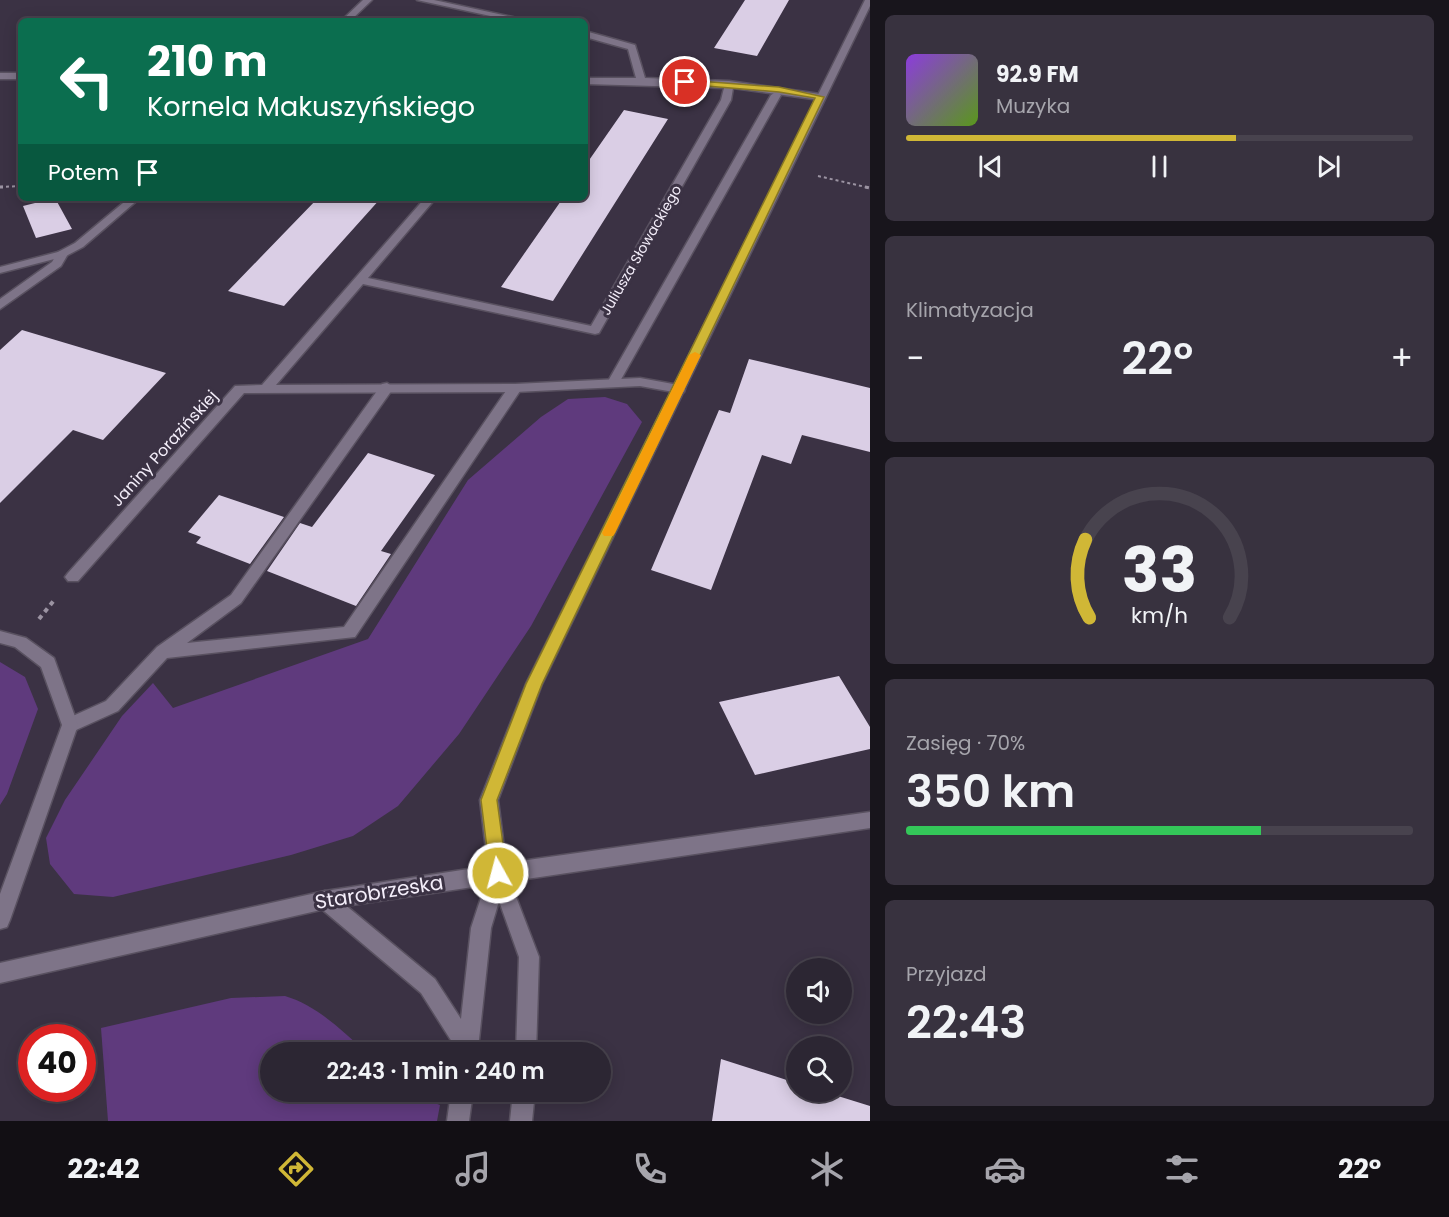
<!DOCTYPE html>
<html lang="pl">
<meta charset="utf-8">
<style>
body{margin:0;font-family:Poppins,sans-serif;background:#38323f;color:#f1f3f6;height:100vh;display:flex;flex-direction:column;font-size:22px;white-space:nowrap}
*{box-sizing:border-box;margin:0}
p{font-size:20px;color:#a6a5ac}
.icon{flex:none;width:33px;height:33px;fill:none;stroke:currentColor;stroke-width:2;stroke-linecap:round;stroke-linejoin:round}
.map{position:relative;flex:1;overflow:hidden}
.side{display:flex;flex-direction:column;gap:15px;padding:15px;background:#18151c;width:579px}
.side>*{flex:none}
.top-card{position:absolute;left:18px;top:18px;width:570px;height:183px;border-radius:9px;box-shadow:0 3px 15px #0003,0 0 0 2px #48434e;background:#0b6e4f;color:#fff;overflow:hidden}
.buttons{position:absolute;left:786px;top:958px;display:grid;gap:12px}
.buttons a{display:grid;place-items:center;width:66px;height:66px;border-radius:50%;background:#2c2633;box-shadow:0 3px 15px #0003,0 0 0 2px #48434e;font-size:30px}
.speed{position:absolute;left:18px;top:1024px;display:flex;gap:12px;font-size:30px;font-weight:700;text-align:center}
.speed>*{display:grid;place-content:center;width:78px;height:78px;border-radius:50%;background:#2c2633;box-shadow:0 3px 15px #0003,0 0 0 2px #48434e;line-height:1}
.speed .limit{border:9px solid #d22;background:#fff;color:#111}
.pin{position:absolute;display:grid;place-items:center;width:51px;height:51px;color:#fff;margin:-26px;border:3px solid #fff;border-radius:50%;box-shadow:0 2px 6px #0007}
.me{position:absolute;width:66px;margin:-33px;rotate:353deg;stroke-linejoin:round;filter:drop-shadow(0 0 4px #0008)}
.turn{display:flex;align-items:center;gap:21px;height:126px;padding:0 30px;font-size:27px}
.turn .icon{width:78px;height:78px;stroke-width:2.5}
.turn b{display:block;font-size:42px;line-height:51px}
.then{display:flex;align-items:center;height:57px;padding:0 30px;background:#0003;gap:12px;font-size:22px}
.big{font-size:45px;font-weight:600;line-height:1.1}
.side .tile{flex:1;display:flex;flex-direction:column;justify-content:center;gap:9px;min-width:0;padding:0 21px;border-radius:9px;background:#38323f}
.side .dial{align-items:center;gap:0}
.dial svg{height:156px;overflow:visible;fill:none;stroke:#48434e;stroke-width:7;stroke-linecap:round;text-anchor:middle}
.dial text{fill:#f1f3f6;stroke:none}
.song{display:flex;align-items:center;gap:18px}
.cover{width:72px;height:72px;border-radius:9px;background:linear-gradient(135deg,hsl(270 70% 55%),hsl(90 70% 35%))}
.played{height:6px;border-radius:3px;background:linear-gradient(90deg,#d0b736 65%,#48434e 65%)}
.keys{display:flex;justify-content:space-around;direction:ltr}
.heat{display:flex;justify-content:space-between;align-items:center;font-size:33px;direction:ltr}
.charge{height:9px;border-radius:4px;background:linear-gradient(90deg,#34c759 70%,#48434e 0)}
.trip{position:absolute;left:260px;top:1042px;width:351px;height:60px;border-radius:30px;background:#2c2633;box-shadow:0 3px 15px #0003,0 0 0 2px #48434e;font-weight:600;line-height:60px;text-align:center}
.menu{display:flex;height:96px;justify-content:space-around;align-items:center;background:#120f14;color:#a6a5ac}
.menu .icon{width:42px;height:42px}
.menu .selected{color:#d0b736}
.menu b{font-size:27px;color:#f1f3f6}
main{display:flex;flex:1;min-height:0}
.map>svg:first-child{display:block}
.green{fill:#5f3a7d}
.building{fill:#dacee5}
.lines{fill:none;stroke-linecap:round;stroke-linejoin:round}
.service-casing{stroke:#595160;stroke-width:3}
.minor-casing{stroke:#595160;stroke-width:3}
.tertiary-casing{stroke:#595160;stroke-width:3}
.path-far2{stroke:#9b93a2;stroke-width:2;stroke-dasharray:3 3;stroke-linecap:butt}
.path-far1{stroke:#9b93a2;stroke-width:3;stroke-dasharray:4 4;stroke-linecap:butt}
.path{stroke:#9b93a2;stroke-width:4;stroke-dasharray:4.5 4.5;stroke-linecap:butt}
.service{fill:#7e7488;fill-rule:evenodd}
.minor{fill:#7e7488;fill-rule:evenodd}
.tertiary{fill:#7e7488;fill-rule:evenodd}
.route{fill:#d0b736;stroke:#877723;stroke-width:1.5}
.slow{fill:#f59e0b}
.labels{text-anchor:middle;stroke-width:6;stroke-linejoin:round;paint-order:stroke}
.far-street-label{font-size:14px;fill:#f4eefa;stroke:#3b3244}
.street-label{font-size:16px;fill:#f4eefa;stroke:#3b3244}
.near-street-label{font-size:20px;fill:#f4eefa;stroke:#3b3244}
</style>
<main>
<div class="map">
<svg width="870" height="1121" viewBox="0 0 870 1121">
<rect width="100%" height="100%" fill="#3b3244"/>
<!-- green -->
<path class="green" d="M 605,397 L 627,404 L 642,422 L 531,626 L 459,734 L 398,806 L 353,836 L 291,855 L 113,897 L 74,894 L 50,864 L 46,838 L 65,800 L 122,716 L 153,683 L 173,708 L 368,639 L 468,480 L 541,417 L 568,399 Z
M 0,662 L 25,677 L 38,709 L 7,794 L 0,805 Z
M 285,996 C 318,1006 341,1030 367,1053 L 270,1053 L 270,1092 L 405,1092 L 440,1105 L 437,1121 L 108,1121 L 101,1028 L 231,998 Z"/>
<!-- building -->
<path class="building" d="M 745,0 L 789,0 L 757,56 L 714,48 Z
M 624,110 L 668,119 L 553,301 L 501,287 L 563,198 L 585,198 L 585,166 Z
M 55,198 L 72,229 L 36,238 L 23,206 Z
M 318,198 L 381,198 L 284,306 L 228,291 Z
M 22,330 L 166,373 L 103,440 L 73,430 L 0,503 L 0,350 Z
M 749,359 L 870,388 L 870,452 L 802,435 L 791,464 L 762,455 L 711,590 L 651,570 L 719,410 L 730,413 Z
M 368,453 L 435,475 L 381,551 L 391,554 L 356,606 L 267,571 L 300,523 L 312,527 Z
M 219,495 L 284,517 L 250,564 L 196,543 L 201,537 L 188,532 Z
M 839,676 L 870,727 L 870,749 L 755,775 L 719,702 Z
M 721,1059 L 796,1083 L 796,1092 L 825,1092 L 870,1106 L 870,1121 L 712,1121 Z"/>
<g class="lines">
<!-- service casing -->
<g class="service-casing">
<path id="service" d="M 776,92 L 781,95 L 619,383 L 618,386 L 608,386 L 607,383 L 771,95 Z
M 62,251 L 68,254 L 61,266 L 0,309 L 0,299 L 52,262 L 58,252 Z
M 387,383 L 393,387 L 392,390 L 241,603 L 187,643 L 344,627 L 510,385 L 520,385 L 521,388 L 520,391 L 355,637 L 167,658 L 118,711 L 76,730 L 70,732 L 64,730 L 62,725 L 64,720 L 106,701 L 157,647 L 231,595 L 382,384 Z"/>
</g>
<!-- minor casing -->
<g class="minor-casing">
<path id="minor" d="M 363,0 L 372,0 L 350,21 L 341,21 Z
M 417,0 L 434,0 L 531,21 L 514,21 Z
M 585,31 L 635,45 L 645,78 L 729,81 L 820,94 L 825,97 L 820,100 L 733,88 L 731,100 L 599,333 L 595,334 L 363,284 L 276,385 L 515,384 L 640,378 L 684,386 L 685,389 L 684,392 L 679,393 L 640,386 L 515,392 L 244,393 L 78,581 L 68,581 L 65,577 L 68,573 L 235,386 L 262,385 L 425,198 L 436,198 L 368,278 L 591,326 L 721,100 L 724,88 L 585,84 L 585,78 L 636,78 L 628,49 L 585,37 Z
M 0,73 L 21,73 L 21,79 L 0,79 Z
M 129,198 L 140,198 L 83,247 L 66,256 L 0,273 L 0,267 L 58,252 L 75,243 Z
M 0,631 L 26,638 L 54,658 L 78,725 L 10,920 L 7,927 L 0,929 L 0,894 L 62,725 L 41,667 L 15,647 L 0,643 Z
M 498,864 L 505,867 L 507,873 L 539,957 L 536,1053 L 516,1053 L 519,957 L 499,901 L 491,928 L 478,1049 L 477,1053 L 459,1053 L 421,993 L 318,906 L 315,900 L 318,894 L 325,891 L 332,894 L 435,979 L 461,1019 L 471,928 L 489,873 L 491,867 Z
M 451,1092 L 473,1092 L 469,1121 L 447,1121 Z
M 513,1092 L 535,1092 L 532,1121 L 510,1121 Z"/>
</g>
<!-- tertiary casing -->
<g class="tertiary-casing">
<path id="tertiary" d="M 865,0 L 870,0 L 870,6 L 542,684 L 498,800 L 506,863 L 870,812 L 870,828 L 325,909 L 0,983 L 0,963 L 325,891 L 488,866 L 480,800 L 526,684 Z"/>
</g>
<!-- path-far2 -->
<path class="path-far2" d="M 818,176 L 870,188
M 0,187 L 21,186"/>
<!-- path-far1 -->
<path class="path-far1" d="M 0,187 L 3,187
M 865,187 L 870,188"/>
<!-- path -->
<path class="path" d="M 39,619 L 55,599"/>
<!-- service -->
<use href="#service" class="service"/>
<!-- minor -->
<use href="#minor" class="minor"/>
<!-- tertiary -->
<use href="#tertiary" class="tertiary"/>
</g>
<!-- route -->
<path class="route" d="M 685,80 L 779,87 L 824,97 L 542,684 L 497,800 L 507,873 L 504,878 L 498,881 L 492,878 L 490,873 L 481,800 L 526,684 L 815,98 L 779,92 L 682,84 L 682,80 Z"/>
<!-- slow -->
<path class="slow" d="M 695,352 L 701,355 L 615,533 L 613,536 L 604,536 L 602,533 L 689,355 Z"/>
<g class="labels">
<!-- far-street labels -->
<g class="far-street-label">
<text transform="translate(641 250) rotate(-60)" y="5">Juliusza Słowackiego</text>
</g>
<!-- street labels -->
<g class="street-label">
<text transform="translate(164 448) rotate(-48)" y="6">Janiny Porazińskiej</text>
</g>
<!-- near-street labels -->
<g class="near-street-label">
<text transform="translate(379 892) rotate(-9)" y="7">Starobrzeska</text>
</g>
</g>
</svg>
<div class="buttons">
<a><svg class="icon" aria-label="sound" viewBox="0 0 24 24"><path d="M4 9h4l5-4v14l-5-4H4zM17 9q2 3 0 6"/></svg></a>
<a><svg class="icon" aria-label="search" viewBox="0 0 24 24"><circle cx="10" cy="10" r="6"/><path d="M15 15l6 6"/></svg></a>
</div>
<div class="speed"><div class="limit">40</div></div>
<div class="pin" style="left:685px;top:82px;background:#d93025"><svg class="icon" aria-label="arrive" viewBox="0 0 24 24"><path d="M6 21V4h12l-3 4 3 4H6"/></svg></div>
<svg class="me" style="left:498px;top:873px" viewBox="-20 -20 40 40"><circle r="17" fill="#d0b736" stroke="#fff" stroke-width="3"/><path d="M0-11L8 9 0 5-8 9z" fill="#fff"/></svg>
<div class="trip">22:43 · 1 min · 240 m</div>
<div class="top-card">
<div class="turn"><svg class="icon" aria-label="left" viewBox="0 0 24 24"><path d="M17 20v-9H6M10 6l-5 5 5 5"/></svg><div><b>210 m</b>Kornela Makuszyńskiego</div></div>
<div class="then">Potem<svg class="icon" aria-label="arrive" viewBox="0 0 24 24"><path d="M6 21V4h12l-3 4 3 4H6"/></svg></div>
</div>
</div>
<section class="side">
<div class="tile">
<div class="song"><i class="cover"></i><div><b>92.9 FM</b><p>Muzyka</p></div></div>
<div class="played"></div>
<div class="keys"><svg class="icon" aria-label="previous" viewBox="0 0 24 24"><path d="M18 5L8 12l10 7zM5 5v14"/></svg><svg class="icon" aria-label="pause" viewBox="0 0 24 24"><path d="M8 5v14M16 5v14"/></svg><svg class="icon" aria-label="next" viewBox="0 0 24 24"><path d="M6 5l10 7-10 7zM19 5v14"/></svg></div>
</div>
<div class="tile"><p>Klimatyzacja</p>
<div class="heat"><a>−</a><b class="big">22°</b><a>+</a></div>
</div>
<div class="tile dial"><svg viewBox="0 0 100 80">
<path d="M14 69A42 42 0 1 1 86 69"/>
<path d="M14 69A42 42 0 0 1 12 29" stroke="#d0b736"/>
<text x="50" y="56" font-size="32" font-weight="700">33</text>
<text x="50" y="72" font-size="11">km/h</text>
</svg></div>
<div class="tile"><p>Zasięg · 70%</p><b class="big">350 km</b><div class="charge"></div></div>
<div class="tile"><p>Przyjazd</p><b class="big">22:43</b></div>
</section>
</main>
<nav class="menu">
<b>22:42</b>
<svg class="icon selected" aria-label="directions" viewBox="0 0 24 24"><path d="M12 3l9 9-9 9-9-9zM9 14v-3h6M13 9l2 2-2 2"/></svg>
<svg class="icon" aria-label="music" viewBox="0 0 24 24"><path d="M9 18V5l10-2v13"/><circle cx="6" cy="18" r="3"/><circle cx="16" cy="16" r="3"/></svg>
<svg class="icon" aria-label="phone" viewBox="0 0 24 24"><path d="M5 4h4l2 5-3 2q2 4 5 5l2-3 5 2v4C11 20 4 13 5 4z"/></svg>
<svg class="icon" aria-label="climate" viewBox="0 0 24 24"><path d="M12 3v18M4 7l16 10M4 17L20 7"/></svg>
<svg class="icon" aria-label="car" viewBox="0 0 24 24"><path d="M5 17H2v-5l4-1 3-4h7l3 4 3 1v5h-3M9 17h6M6 11h13"/><circle cx="7" cy="17" r="2"/><circle cx="17" cy="17" r="2"/></svg>
<svg class="icon" aria-label="filters" viewBox="0 0 24 24"><path d="M4 7h16M4 17h16"/><circle cx="9" cy="7" r="2"/><circle cx="15" cy="17" r="2"/></svg>
<b>22°</b>
</nav>
